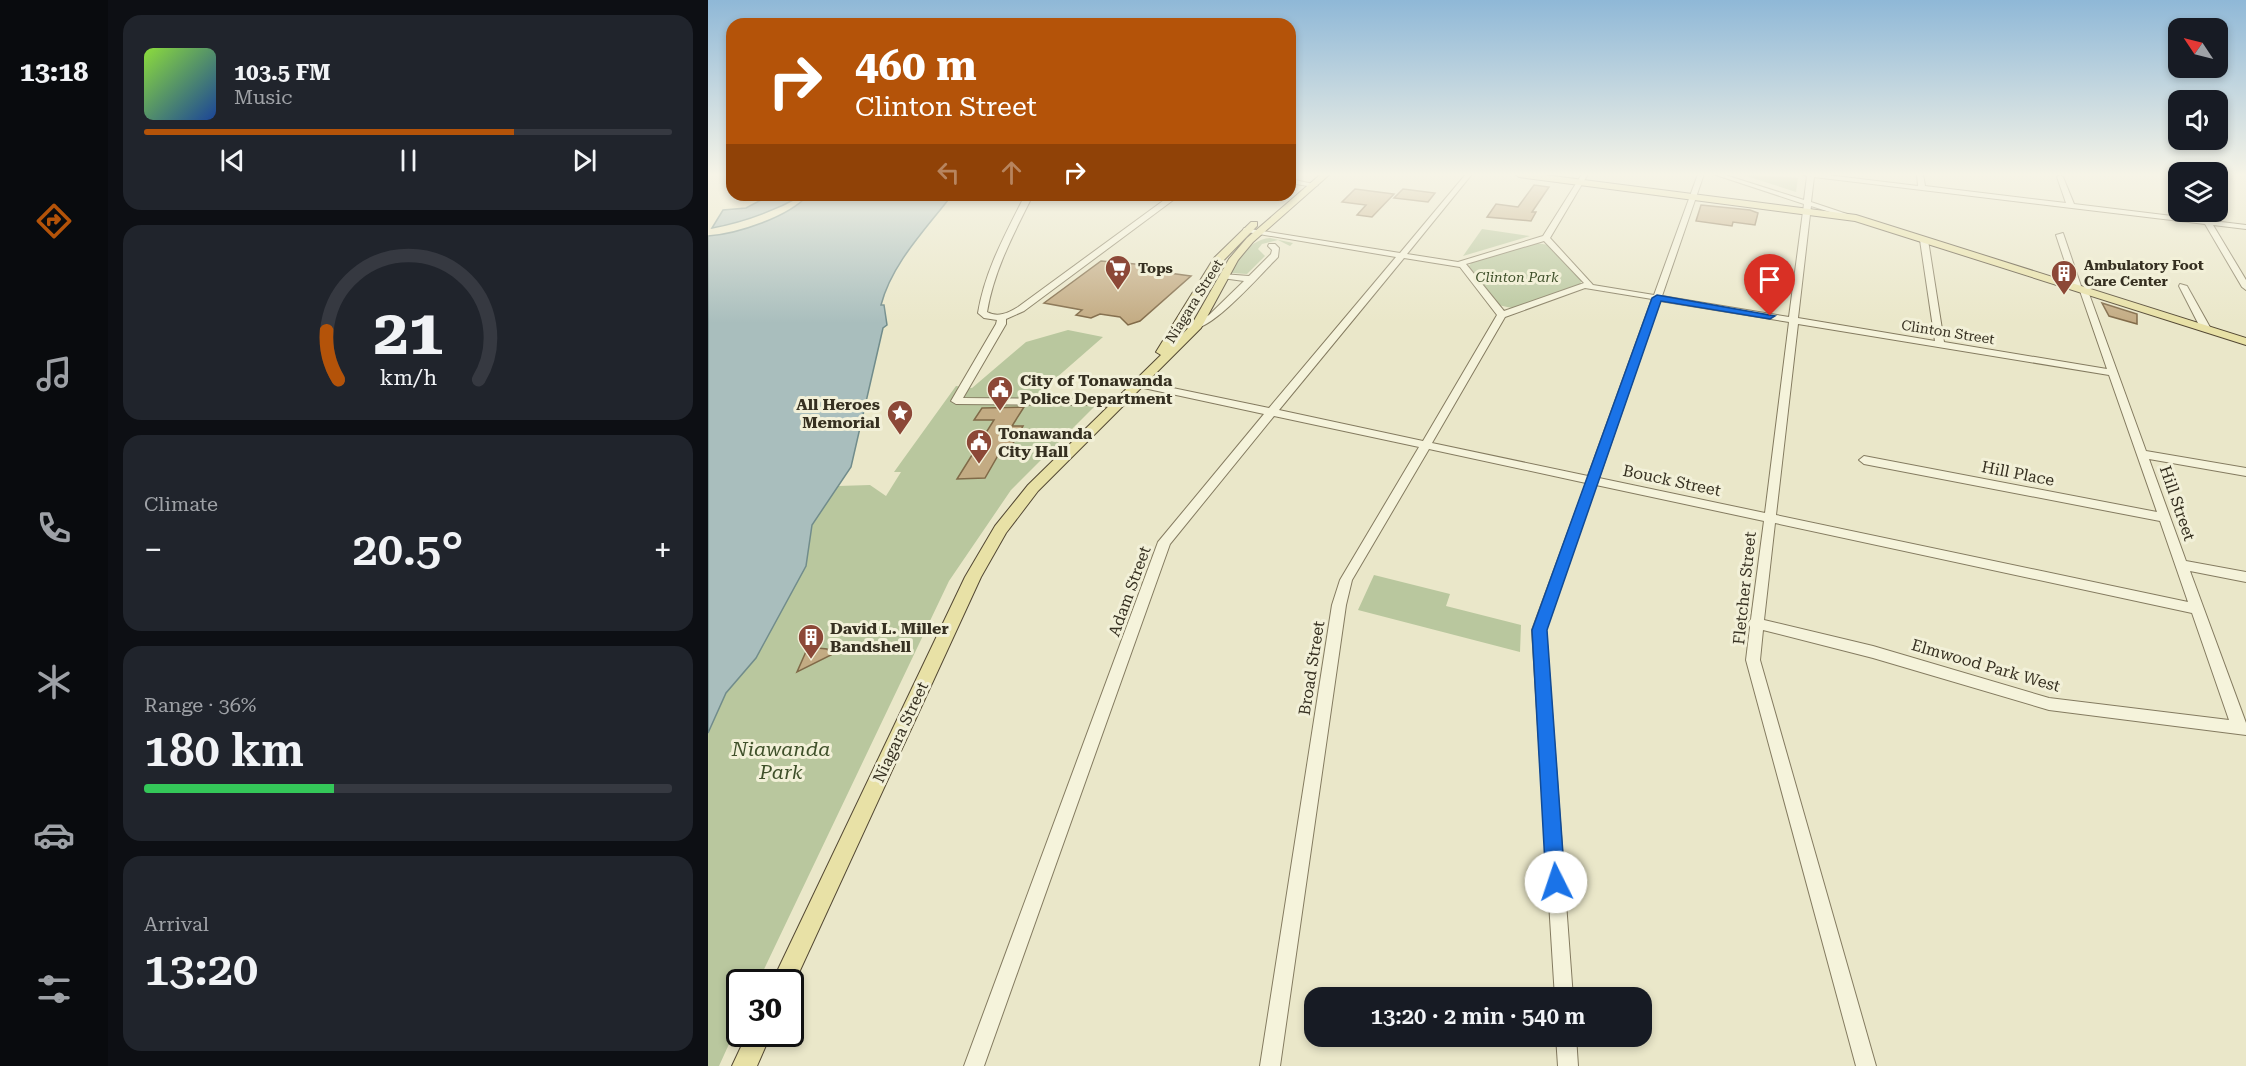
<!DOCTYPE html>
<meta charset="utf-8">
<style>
body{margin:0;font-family:"Roboto Serif",serif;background:#20242c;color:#f1f3f6;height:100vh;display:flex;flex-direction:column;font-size:22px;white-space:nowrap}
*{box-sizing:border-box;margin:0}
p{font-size:20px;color:#9ea1a6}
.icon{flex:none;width:33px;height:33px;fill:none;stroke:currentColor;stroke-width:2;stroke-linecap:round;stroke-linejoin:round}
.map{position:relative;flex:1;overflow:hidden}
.drawer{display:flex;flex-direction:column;gap:15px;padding:15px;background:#0d0f14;width:600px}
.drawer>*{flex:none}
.banner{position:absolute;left:18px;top:18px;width:570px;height:183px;border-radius:18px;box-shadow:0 3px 9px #0003;background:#b45309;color:#fff;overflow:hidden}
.needle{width:39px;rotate:305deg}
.fabs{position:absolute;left:1460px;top:18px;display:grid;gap:12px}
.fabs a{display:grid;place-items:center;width:60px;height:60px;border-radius:12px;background:#171b24;box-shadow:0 3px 9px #0003;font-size:30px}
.speed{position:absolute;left:18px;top:969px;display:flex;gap:12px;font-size:30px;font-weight:700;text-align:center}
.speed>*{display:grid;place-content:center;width:78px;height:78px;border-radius:50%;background:#171b24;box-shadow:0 3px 9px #0003;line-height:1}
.speed .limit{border:3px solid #111;border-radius:9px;background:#fff;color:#111}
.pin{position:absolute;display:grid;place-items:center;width:51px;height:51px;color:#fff;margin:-62px -26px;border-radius:50% 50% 50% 0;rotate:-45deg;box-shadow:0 0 6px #0007}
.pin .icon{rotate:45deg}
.me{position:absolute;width:66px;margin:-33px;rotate:356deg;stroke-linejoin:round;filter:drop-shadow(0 0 4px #0008)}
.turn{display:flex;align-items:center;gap:21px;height:126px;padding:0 30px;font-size:27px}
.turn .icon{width:78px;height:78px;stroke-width:2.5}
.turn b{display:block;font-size:42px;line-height:51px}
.lanes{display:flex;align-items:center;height:57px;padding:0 30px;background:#0003;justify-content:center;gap:30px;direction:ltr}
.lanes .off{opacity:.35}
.big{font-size:45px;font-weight:600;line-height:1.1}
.drawer .tile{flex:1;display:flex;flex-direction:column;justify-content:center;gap:9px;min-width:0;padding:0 21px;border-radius:18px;background:#20242c}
.drawer .dial{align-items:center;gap:0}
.dial svg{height:156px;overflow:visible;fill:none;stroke:#363941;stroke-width:7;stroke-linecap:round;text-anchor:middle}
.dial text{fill:#f1f3f6;stroke:none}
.song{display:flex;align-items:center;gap:18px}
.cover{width:72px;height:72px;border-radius:9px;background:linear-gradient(135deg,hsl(90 70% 55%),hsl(220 70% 35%))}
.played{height:6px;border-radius:3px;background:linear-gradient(90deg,#b45309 70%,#363941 70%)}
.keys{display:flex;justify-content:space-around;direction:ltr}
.heat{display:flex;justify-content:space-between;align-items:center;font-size:33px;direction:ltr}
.charge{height:9px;border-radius:4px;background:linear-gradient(90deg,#34c759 36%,#363941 0)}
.trip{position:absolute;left:596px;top:987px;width:348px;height:60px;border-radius:18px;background:#171b24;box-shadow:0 3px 9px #0003;font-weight:600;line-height:60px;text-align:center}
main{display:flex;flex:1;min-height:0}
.dock{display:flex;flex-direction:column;width:108px;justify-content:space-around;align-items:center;background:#090b0e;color:#9ea1a6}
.dock .icon{width:42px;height:42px}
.dock .selected{color:#b45309}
.dock b{font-size:27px;color:#f1f3f6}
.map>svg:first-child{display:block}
.green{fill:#b9c79e}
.water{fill:#a9bebd;stroke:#718c8b;stroke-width:1.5}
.building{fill:#c3ab83;stroke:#806a48;stroke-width:1.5}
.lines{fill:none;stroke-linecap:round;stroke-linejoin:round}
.minor-casing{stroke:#847b60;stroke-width:2}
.major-casing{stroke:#534833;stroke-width:2}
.minor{fill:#f5f3db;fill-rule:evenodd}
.major{fill:#e8e1a6;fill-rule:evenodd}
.route{fill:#1a73e8;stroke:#114b97;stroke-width:1.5}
.labels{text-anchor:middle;stroke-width:6;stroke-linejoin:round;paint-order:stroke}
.far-poi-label{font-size:14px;font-weight:bold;fill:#363021;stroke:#f2f0d8;text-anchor:start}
.far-park-label{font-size:14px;font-style:italic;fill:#3f502a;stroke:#f2f0d8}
.far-street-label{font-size:14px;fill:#363021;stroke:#f2f0d8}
.poi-label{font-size:16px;font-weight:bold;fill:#363021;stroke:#f2f0d8;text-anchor:start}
.street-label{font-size:16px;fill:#363021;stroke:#f2f0d8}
.near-park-label{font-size:20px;font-style:italic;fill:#3f502a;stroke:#f2f0d8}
</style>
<main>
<nav class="dock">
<b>13:18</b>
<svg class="icon selected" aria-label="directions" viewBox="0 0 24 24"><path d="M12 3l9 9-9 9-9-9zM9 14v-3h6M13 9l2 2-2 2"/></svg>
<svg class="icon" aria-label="music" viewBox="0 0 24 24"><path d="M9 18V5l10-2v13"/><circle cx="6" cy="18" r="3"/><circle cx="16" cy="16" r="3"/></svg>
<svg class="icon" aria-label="phone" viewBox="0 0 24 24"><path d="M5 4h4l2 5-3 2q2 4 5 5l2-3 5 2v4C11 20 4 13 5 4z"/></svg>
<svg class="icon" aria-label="climate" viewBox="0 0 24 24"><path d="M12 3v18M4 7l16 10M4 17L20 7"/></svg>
<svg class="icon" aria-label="car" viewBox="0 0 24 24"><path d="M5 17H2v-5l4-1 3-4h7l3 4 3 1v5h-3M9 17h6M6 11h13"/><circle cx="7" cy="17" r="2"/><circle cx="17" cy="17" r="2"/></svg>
<svg class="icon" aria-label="filters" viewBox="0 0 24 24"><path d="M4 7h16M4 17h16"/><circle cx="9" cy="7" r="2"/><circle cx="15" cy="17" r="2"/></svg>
</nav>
<section class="drawer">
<div class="tile">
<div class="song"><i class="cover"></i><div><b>103.5 FM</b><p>Music</p></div></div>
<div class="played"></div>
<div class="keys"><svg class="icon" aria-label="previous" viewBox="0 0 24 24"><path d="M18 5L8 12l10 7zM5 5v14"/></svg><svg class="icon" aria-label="pause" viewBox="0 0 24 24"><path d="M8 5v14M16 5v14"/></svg><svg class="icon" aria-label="next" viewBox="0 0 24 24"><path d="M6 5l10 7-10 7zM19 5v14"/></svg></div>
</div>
<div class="tile dial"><svg viewBox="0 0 100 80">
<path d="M14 69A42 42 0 1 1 86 69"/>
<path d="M14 69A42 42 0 0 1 8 44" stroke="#b45309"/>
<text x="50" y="56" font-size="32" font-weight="700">21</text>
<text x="50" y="72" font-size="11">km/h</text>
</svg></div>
<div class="tile"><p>Climate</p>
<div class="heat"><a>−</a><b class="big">20.5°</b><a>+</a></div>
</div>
<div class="tile"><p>Range · 36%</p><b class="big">180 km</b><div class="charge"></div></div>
<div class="tile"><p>Arrival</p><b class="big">13:20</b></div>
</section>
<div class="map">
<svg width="1538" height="1066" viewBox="0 0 1538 1066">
<rect width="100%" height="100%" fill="#eae7c9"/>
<!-- green -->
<path class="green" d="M 1032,174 L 1090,178 L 1088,192 Z
M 774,229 L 822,236 L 755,256 Z
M 562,238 L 585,243 L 582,246 L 570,240 L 554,244 L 550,249 L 557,256 L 539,274 L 524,273 C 531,256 544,239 562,238 Z
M 828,243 L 841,245 L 874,280 L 872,284 L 804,308 L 790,305 L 760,267 L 764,262 Z
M 360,330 L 395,337 L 324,399 L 395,398 L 303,490 L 241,581 L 50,982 L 32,982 L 31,1022 L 11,1066 L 0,1066 L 0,733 L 18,693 L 48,658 L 98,566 L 104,525 L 130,486 L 162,485 L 178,496 L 193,472 L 186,472 L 248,386 L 264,388 L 318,342 Z
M 666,575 L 742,594 L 738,606 L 813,625 L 812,652 L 650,610 Z"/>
<!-- water -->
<path class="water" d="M 37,195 L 95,195 C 66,211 37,222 4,228 L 15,210 L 38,208 L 55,199 L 35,199 Z
M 100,195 L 244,195 C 218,229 184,263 173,305 L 176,305 L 179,325 L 175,328 L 143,467 L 104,525 L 98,566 L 48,658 L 18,693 L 0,733 L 0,236 C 29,234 81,217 100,195 Z"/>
<!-- building -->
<path class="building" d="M 826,185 L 841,187 L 824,212 L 828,212 L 823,221 L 779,217 L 788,204 L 810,207 Z
M 647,189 L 686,194 L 664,217 L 649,215 L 658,205 L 634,202 Z
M 695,189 L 727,193 L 720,202 L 686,198 Z
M 993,205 L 1042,210 L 1050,213 L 1047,225 L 1025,222 L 1024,226 L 988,221 Z
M 393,261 L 450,266 L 452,269 L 464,271 L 461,273 L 483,276 L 432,321 L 420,325 L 412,317 L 392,314 L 383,318 L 368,315 L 374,310 L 336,303 Z
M 1394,303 L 1429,314 L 1429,324 L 1401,316 Z
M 316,407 L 304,426 L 315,426 L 300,452 L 292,452 L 277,478 L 249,479 L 286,420 L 266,420 L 274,408 Z
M 100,647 L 119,649 L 123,655 L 89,672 Z"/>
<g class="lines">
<!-- minor casing -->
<g class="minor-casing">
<path id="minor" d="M 758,174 L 764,174 L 699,254 L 750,262 L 835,236 L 874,174 L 880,174 L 842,238 L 885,285 L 946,295 L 990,174 L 996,174 L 954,296 L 1081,317 L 1096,204 L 1005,174 L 1014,174 L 1096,200 L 1099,176 L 1093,174 L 1111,174 L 1210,186 L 1209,174 L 1215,174 L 1217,186 L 1358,203 L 1349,177 L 1352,175 L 1355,177 L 1366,204 L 1538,225 L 1538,229 L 1505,225 L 1538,280 L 1538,290 L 1534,287 L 1497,224 L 1106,177 L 1103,202 L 1148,217 L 1144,219 L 1103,206 L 1090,318 L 1227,341 L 1212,240 L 1216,238 L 1220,240 L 1236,342 L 1399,369 L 1372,291 L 1366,289 L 1348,235 L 1355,233 L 1374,289 L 1380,291 L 1438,451 L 1538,468 L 1538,476 L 1441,459 L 1478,561 L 1538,572 L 1538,582 L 1482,571 L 1538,723 L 1538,735 L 1341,710 L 1165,658 L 1055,630 L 1052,660 L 1168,1066 L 1148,1066 L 1038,660 L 1042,627 L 1040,623 L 1043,619 L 1056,521 L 888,485 L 838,630 L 865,998 L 847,998 L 824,630 L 878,483 L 721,449 L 644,580 L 638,605 L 572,1066 L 552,1066 L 624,605 L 632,580 L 711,447 L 566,416 L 462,544 L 276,1066 L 256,1066 L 450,542 L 556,414 L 431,387 L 426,384 L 431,381 L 561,408 L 688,257 L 539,232 L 535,230 L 536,228 L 692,253 ZM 836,241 L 876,283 L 796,311 L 758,264 ZM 696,258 L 752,267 L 789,315 L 715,441 L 571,410 ZM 877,288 L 944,299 L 880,476 L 724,443 L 797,317 ZM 952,301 L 1081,322 L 1057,513 L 891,478 ZM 1090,324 L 1401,375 L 1449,512 L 1156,456 L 1151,460 L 1156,464 L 1452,521 L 1480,602 L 1068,515 ZM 1067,523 L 1484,613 L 1521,720 L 1341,698 L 1165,646 L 1056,620 Z
M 582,179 L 610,185 L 606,187 L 582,183 Z
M 317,195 L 325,195 C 306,233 286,270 279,312 C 290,318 300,313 310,307 L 463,195 L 472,195 L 316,311 L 298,319 L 298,324 L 255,398 L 382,399 L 411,404 L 411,408 L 382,405 L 248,404 L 243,401 L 288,324 L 289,320 L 276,318 L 270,313 C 277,270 298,233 317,195 Z
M 561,244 L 567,244 L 571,248 L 570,257 C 555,272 504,330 486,328 L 486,324 L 501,315 L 536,281 L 514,278 L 514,274 L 541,276 L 563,254 L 564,250 L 560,246 Z
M 1472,284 L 1479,286 L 1503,329 L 1501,331 L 1498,332 L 1493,329 L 1471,286 Z
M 848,1036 L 868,1036 L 870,1066 L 850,1066 Z"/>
</g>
<!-- major casing -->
<g class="major-casing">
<path id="major" d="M 613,174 L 622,174 L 545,242 L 530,260 L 493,328 L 330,491 L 298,533 L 273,577 L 83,990 L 82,982 L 64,982 L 257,577 L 287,526 L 320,485 L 453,355 L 448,352 L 506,258 L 543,222 L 549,222 L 549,226 L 514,262 L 466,343 L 484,324 L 521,259 L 539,238 Z
M 807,174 L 829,174 L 1148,215 L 1538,338 L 1538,345 L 1147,221 L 811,177 Z
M 39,1034 L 63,1034 L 49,1066 L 24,1066 Z"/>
</g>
<!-- minor -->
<use href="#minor" class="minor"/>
<!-- major -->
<use href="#major" class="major"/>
</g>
<!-- sky -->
<linearGradient id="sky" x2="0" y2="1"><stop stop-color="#8fb8d7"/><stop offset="0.54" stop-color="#f6f4e7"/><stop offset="1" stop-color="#f6f4e7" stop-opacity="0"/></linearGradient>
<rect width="1538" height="323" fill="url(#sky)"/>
<!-- route -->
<path class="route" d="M 949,295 L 1067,316 L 1062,319 L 953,301 L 839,630 L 857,882 L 854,888 L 848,891 L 841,888 L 838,882 L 824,630 L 944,298 Z"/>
<!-- icons -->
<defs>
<g id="supermarket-pin" transform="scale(1.35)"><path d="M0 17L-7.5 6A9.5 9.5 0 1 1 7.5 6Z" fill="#8c4837" stroke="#f2f0d8"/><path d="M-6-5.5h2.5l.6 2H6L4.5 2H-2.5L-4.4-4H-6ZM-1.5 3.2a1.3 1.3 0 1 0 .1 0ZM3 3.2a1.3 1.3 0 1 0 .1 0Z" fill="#fff"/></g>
<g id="building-pin" transform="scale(1.35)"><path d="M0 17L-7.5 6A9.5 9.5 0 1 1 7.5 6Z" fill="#8c4837" stroke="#f2f0d8"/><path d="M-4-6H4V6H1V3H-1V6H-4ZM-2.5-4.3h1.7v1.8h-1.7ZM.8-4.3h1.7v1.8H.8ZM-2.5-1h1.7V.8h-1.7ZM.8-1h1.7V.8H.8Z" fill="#fff"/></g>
<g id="civic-pin" transform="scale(1.35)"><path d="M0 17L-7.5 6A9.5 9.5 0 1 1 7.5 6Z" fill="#8c4837" stroke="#f2f0d8"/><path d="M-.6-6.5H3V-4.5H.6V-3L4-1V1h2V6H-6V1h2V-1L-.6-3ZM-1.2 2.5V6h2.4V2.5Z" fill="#fff"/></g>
<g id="sight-pin" transform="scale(1.35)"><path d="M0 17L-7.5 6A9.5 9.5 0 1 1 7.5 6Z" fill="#8c4837" stroke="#f2f0d8"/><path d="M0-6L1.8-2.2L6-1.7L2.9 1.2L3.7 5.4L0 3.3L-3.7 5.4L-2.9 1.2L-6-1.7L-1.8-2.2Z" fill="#fff"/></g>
</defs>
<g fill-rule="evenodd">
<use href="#supermarket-pin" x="410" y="268"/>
<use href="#building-pin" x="1356" y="273"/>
<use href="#civic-pin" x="292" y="389"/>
<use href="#sight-pin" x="192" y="413"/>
<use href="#civic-pin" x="271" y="442"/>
<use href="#building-pin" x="103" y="637"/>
</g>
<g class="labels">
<!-- far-poi labels -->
<g class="far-poi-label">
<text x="1376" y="270">Ambulatory Foot<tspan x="1376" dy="16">Care Center</tspan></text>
<text x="430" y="273">Tops</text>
</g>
<!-- far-park labels -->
<g class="far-park-label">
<text x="809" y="282">Clinton Park</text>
</g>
<!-- far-street labels -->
<g class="far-street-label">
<text transform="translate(486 301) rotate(-58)" y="5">Niagara Street</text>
<text transform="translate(1240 332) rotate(9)" y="5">Clinton Street</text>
</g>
<!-- poi labels -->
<g class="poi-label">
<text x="312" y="386">City of Tonawanda<tspan x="312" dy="18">Police Department</tspan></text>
<text x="172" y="410" text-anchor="end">All Heroes<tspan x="172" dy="18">Memorial</tspan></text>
<text x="290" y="439">Tonawanda<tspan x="290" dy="18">City Hall</tspan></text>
<text x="122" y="634">David L. Miller<tspan x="122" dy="18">Bandshell</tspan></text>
</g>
<!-- street labels -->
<g class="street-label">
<text transform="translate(1310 473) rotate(11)" y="6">Hill Place</text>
<text transform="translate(964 480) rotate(12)" y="6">Bouck Street</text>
<text transform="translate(1470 503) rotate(71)" y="6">Hill Street</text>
<text transform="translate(1036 588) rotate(-84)" y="6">Fletcher Street</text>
<text transform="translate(421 591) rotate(-70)" y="6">Adam Street</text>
<text transform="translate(1278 665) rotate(16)" y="6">Elmwood Park West</text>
<text transform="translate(603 668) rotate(-81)" y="6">Broad Street</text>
<text transform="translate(192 732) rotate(-65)" y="6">Niagara Street</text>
</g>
<!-- near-park labels -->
<g class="near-park-label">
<text x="73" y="756">Niawanda<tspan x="73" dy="23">Park</tspan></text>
</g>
</g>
</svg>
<div class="fabs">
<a><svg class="needle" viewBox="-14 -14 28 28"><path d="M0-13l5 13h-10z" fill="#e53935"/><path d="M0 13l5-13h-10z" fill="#9ea1a6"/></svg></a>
<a><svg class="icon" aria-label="sound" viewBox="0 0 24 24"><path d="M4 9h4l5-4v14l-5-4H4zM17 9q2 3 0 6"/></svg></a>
<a><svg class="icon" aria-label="layers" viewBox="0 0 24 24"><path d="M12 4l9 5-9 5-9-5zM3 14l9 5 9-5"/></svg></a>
</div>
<div class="speed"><div class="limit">30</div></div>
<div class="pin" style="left:1062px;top:316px;background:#d93025"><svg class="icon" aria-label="arrive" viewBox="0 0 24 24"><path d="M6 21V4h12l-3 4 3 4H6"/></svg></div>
<svg class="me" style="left:848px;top:882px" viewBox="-20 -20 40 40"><circle r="19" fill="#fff"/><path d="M0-13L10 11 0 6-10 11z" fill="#1a73e8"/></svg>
<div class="trip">13:20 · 2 min · 540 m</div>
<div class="banner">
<div class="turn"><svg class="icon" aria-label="right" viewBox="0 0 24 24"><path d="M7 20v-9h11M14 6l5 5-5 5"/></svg><div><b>460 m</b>Clinton Street</div></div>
<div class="lanes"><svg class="icon off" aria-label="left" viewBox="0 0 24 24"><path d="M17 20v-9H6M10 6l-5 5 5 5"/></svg><svg class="icon off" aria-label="ahead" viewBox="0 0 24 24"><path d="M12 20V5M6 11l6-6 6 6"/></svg><svg class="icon" aria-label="right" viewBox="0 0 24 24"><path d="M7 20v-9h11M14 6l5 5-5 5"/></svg></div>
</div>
</div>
</main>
